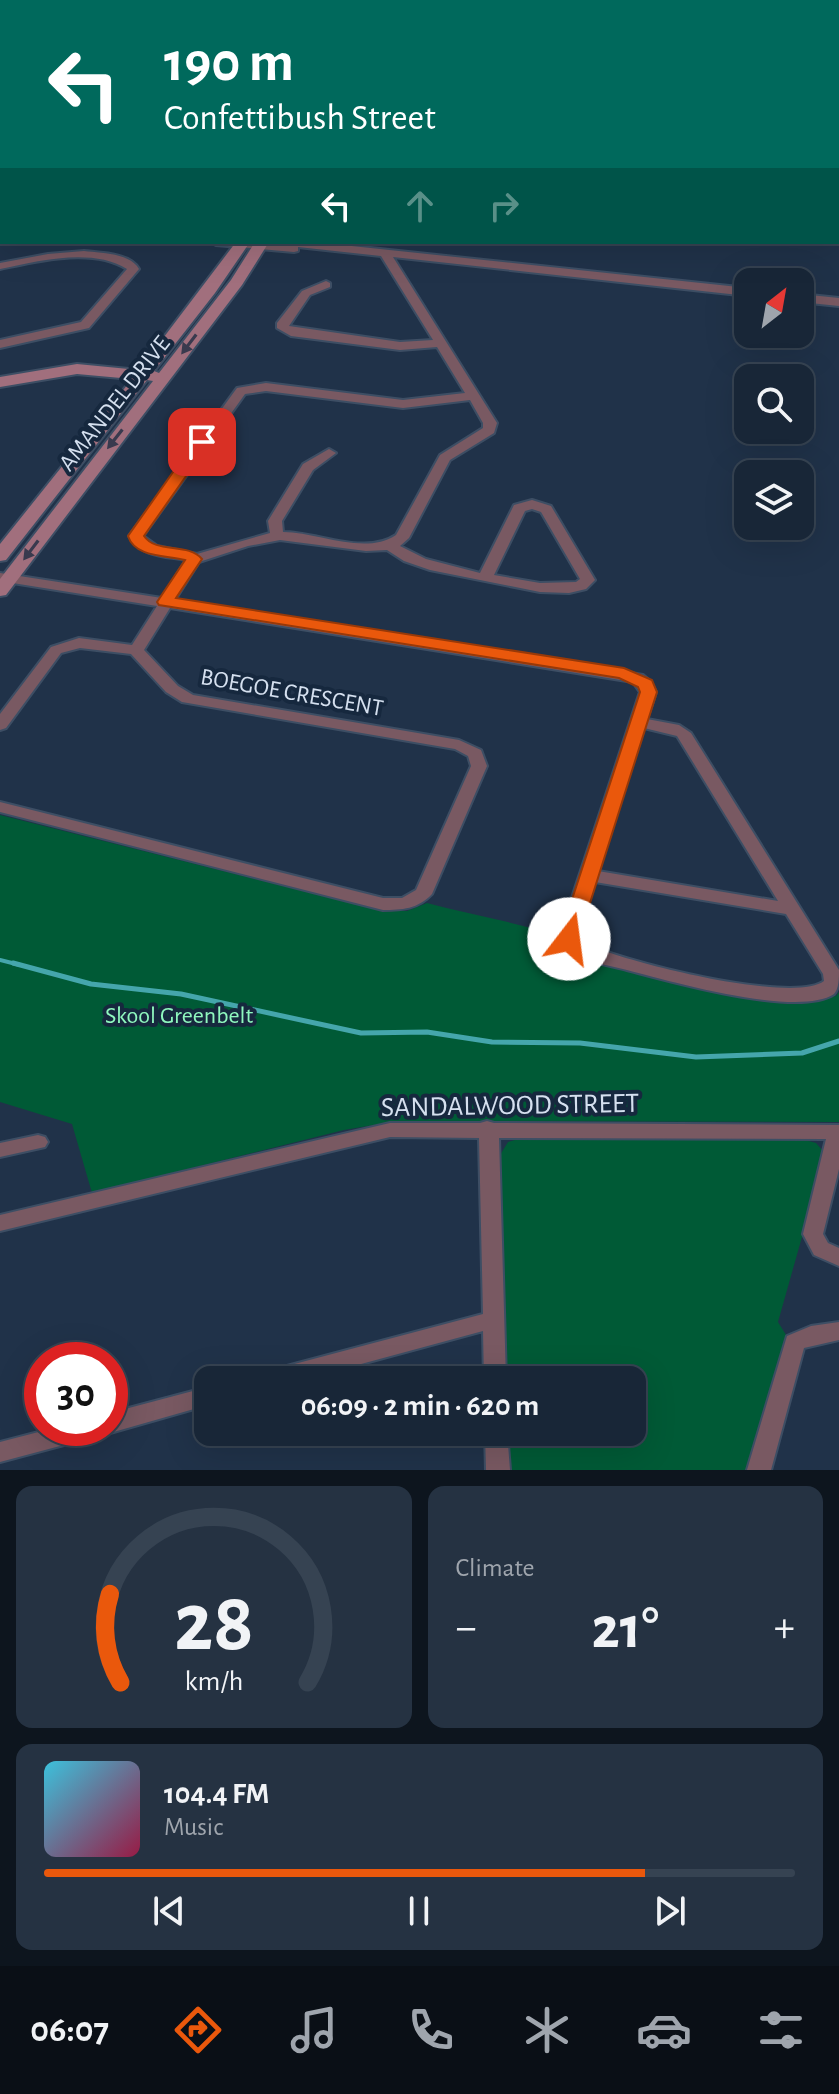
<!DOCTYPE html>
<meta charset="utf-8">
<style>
body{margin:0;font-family:"Alegreya Sans",sans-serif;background:#253242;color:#f1f3f6;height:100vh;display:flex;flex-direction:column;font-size:30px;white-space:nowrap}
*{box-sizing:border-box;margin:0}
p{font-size:26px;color:#9fa5ad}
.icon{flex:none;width:44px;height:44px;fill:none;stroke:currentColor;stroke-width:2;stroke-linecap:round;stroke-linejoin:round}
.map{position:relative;height:1470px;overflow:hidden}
.panel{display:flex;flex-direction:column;gap:16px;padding:16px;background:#0d151e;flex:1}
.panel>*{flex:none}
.guide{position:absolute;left:0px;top:0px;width:840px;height:244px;box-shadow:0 8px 32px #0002,0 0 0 2px #364352;background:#00695c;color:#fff;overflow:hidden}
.needle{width:52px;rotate:31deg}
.buttons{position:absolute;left:734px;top:268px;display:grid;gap:16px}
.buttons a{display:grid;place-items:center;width:80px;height:80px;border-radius:16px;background:#182637;box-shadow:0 8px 32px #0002,0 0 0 2px #364352;font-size:40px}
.speed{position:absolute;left:24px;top:1342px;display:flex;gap:16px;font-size:40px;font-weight:700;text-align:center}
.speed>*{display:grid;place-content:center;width:104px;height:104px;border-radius:50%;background:#182637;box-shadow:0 8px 32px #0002,0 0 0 2px #364352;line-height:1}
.speed .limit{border:12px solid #d22;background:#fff;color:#111}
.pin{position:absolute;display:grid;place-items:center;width:68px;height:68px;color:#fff;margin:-34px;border-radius:16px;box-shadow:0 4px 12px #0006}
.me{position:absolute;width:88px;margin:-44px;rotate:15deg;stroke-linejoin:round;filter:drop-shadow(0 0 6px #0008)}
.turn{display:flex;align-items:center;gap:28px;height:168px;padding:0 32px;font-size:36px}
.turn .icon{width:104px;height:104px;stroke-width:2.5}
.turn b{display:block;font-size:56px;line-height:68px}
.lanes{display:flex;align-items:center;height:76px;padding:0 32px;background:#0003;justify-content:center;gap:40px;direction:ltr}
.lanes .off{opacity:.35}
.big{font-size:60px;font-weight:600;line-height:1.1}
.panel .card{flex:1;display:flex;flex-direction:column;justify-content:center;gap:12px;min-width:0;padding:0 28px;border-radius:16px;background:#253242}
.panel .dial{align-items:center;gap:0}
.dial svg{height:208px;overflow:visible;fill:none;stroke:#364352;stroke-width:7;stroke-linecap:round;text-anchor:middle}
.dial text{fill:#f1f3f6;stroke:none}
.song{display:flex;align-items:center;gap:24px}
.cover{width:96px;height:96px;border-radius:12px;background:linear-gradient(135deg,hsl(190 70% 55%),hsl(340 70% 35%))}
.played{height:8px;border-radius:4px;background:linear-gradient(90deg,#ea580c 80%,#364352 80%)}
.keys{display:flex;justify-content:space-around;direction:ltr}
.heat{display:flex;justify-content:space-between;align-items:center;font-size:44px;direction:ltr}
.panel .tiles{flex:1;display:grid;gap:16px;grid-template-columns:1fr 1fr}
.card:last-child{grid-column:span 2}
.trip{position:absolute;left:194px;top:1366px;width:452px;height:80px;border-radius:16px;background:#182637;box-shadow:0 8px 32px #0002,0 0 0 2px #364352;font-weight:600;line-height:80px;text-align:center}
.dock{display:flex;height:128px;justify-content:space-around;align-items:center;background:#0a0f16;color:#9fa5ad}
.dock .icon{width:56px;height:56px}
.dock .selected{color:#ea580c}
.dock b{font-size:36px;color:#f1f3f6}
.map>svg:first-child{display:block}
.green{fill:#005a36}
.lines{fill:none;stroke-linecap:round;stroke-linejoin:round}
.stream-far1{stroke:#45a6ac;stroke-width:4}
.stream{stroke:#45a6ac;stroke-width:5}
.street-casing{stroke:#3d4e64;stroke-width:4}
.secondary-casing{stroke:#3d4e64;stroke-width:4}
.street{fill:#795962;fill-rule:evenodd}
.secondary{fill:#a16f7d;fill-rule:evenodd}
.oneway{fill:#393a4e}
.route{fill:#ea580c;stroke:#983908;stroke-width:2}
.labels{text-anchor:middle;stroke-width:8;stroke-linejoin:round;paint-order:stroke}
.street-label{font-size:24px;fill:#d5e0ef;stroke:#16283e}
.park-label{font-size:24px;fill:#8ff8be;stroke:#16283e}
.near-street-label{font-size:28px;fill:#d5e0ef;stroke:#16283e}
</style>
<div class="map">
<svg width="839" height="1470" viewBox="0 0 839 1470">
<rect width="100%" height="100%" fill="#203249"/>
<!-- green -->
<path class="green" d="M 0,815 L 379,910 L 407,911 L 427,903 C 472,915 519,923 564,937 C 652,965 740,1015 836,996 L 839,992 L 839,1122 L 398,1121 L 344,1130 L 92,1193 L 72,1124 L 0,1102 Z
M 525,1137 L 805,1140 L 816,1143 L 823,1151 L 824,1159 L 778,1322 L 788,1338 L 782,1348 L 751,1470 L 508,1470 L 506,1432 L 632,1432 L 632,1380 L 505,1380 L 500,1155 L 508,1142 Z"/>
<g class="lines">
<!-- stream-far1 -->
<path class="stream-far1" d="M 0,960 L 20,965"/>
<!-- stream -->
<path class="stream" d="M 13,963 L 91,984 L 181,994 L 361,1033 L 427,1032 L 492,1042 L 580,1043 L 696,1057 L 802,1053 L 839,1041"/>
<!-- street casing -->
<g class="street-casing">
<path id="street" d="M 0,25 L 2,26 L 2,32 L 0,31 Z
M 0,40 L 2,40 L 2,46 L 0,46 Z
M 0,169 L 2,169 L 2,175 L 0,175 Z
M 838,170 L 839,170 L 839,176 L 838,176 Z
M 0,215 L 2,215 L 2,221 L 0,221 Z
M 210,242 L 278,244 L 276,242 L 314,242 L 748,288 L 748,296 L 393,257 L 497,423 L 494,433 L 450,460 L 409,538 L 400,546 L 426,559 L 480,573 L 514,505 L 532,500 L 551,506 L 595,580 L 586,589 L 569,593 L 540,592 L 430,570 L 404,561 L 387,550 L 366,551 L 280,540 L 248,546 L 199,562 L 175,600 L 643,675 L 650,681 L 656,692 L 647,719 L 679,725 L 691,733 L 839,970 C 839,978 839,989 834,994 C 798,1018 669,981 627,970 C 608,965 585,962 568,950 C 563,946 562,940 560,934 L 640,692 L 633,682 L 170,608 L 144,650 L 178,686 L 193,695 L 459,740 L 481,750 L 487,766 L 432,894 C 418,909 402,910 383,910 L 0,812 L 0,802 L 383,898 L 402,898 L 416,890 L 471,766 L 468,756 L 455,749 L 182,702 L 166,692 L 131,654 L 80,648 L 61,653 L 6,728 L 0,730 L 0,714 L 51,647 L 79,638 L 132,645 L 157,606 L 0,581 L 0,573 L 162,598 L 186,560 C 165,556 141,557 129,536 L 237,388 L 266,383 L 403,400 L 465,393 L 437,347 L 400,350 L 291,336 L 277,328 L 277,323 L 302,291 L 326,281 L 330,283 L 330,287 L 310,295 L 289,326 L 400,342 L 433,340 L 381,256 L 298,247 L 298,251 L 294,252 L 216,245 ZM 266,391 L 403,408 L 470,400 L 483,423 L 483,428 L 440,455 L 396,535 C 365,556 318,532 283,532 L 282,521 L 313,470 L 336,453 L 329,449 L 303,464 L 268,521 L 270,533 L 197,554 L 157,546 L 143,536 L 245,394 ZM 532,509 L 541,512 L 580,579 L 576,582 L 540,583 L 494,575 L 525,511 ZM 644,728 L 677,736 L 778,901 L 598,871 ZM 595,882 L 786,914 L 823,974 L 824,981 C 793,1005 615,960 580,941 L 578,934 Z
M 84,251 C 101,253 130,253 139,269 L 89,328 L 0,348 L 0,340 L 81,322 L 127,269 C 92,247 38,261 0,269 L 0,263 L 48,254 Z
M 800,294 L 839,298 L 839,306 L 800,302 Z
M 487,1121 L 494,1123 L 839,1125 L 839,1169 L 823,1234 L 828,1243 L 839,1248 L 839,1266 L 814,1255 L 803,1234 L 826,1139 L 499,1138 L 506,1380 L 484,1380 L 483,1331 L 302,1380 L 257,1380 L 260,1373 L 268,1371 L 483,1314 L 479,1138 L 390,1137 L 0,1231 L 0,1215 L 390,1123 L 480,1123 Z
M 38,1135 L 45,1137 L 48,1142 L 45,1147 L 0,1157 L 0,1143 Z
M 839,1322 L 839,1340 L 804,1348 L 771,1470 L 747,1470 L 787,1336 L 811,1326 Z
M 208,1387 L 208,1405 L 110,1433 L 101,1428 L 98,1435 L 90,1438 L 0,1462 L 0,1442 L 54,1428 L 110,1428 L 110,1413 Z
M 485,1432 L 507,1432 L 510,1470 L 486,1470 Z"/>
</g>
<!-- secondary casing -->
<g class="secondary-casing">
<path id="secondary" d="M 19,0 L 46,0 L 48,2 L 21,2 Z
M 66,0 L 93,0 L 95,2 L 68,2 Z
M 339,0 L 351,0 L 337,2 Z
M 364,0 L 376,0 L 363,2 Z
M 838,83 L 839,83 L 839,91 L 838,91 Z
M 236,242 L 250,242 L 215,293 L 154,371 L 159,373 L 231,280 L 255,242 L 269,242 L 242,285 L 6,595 L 0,596 L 0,579 L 153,381 L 147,380 L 6,560 L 0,561 L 0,544 L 132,379 L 77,374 L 0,387 L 0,377 L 77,364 L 139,370 Z"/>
</g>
<!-- street -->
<use href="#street" class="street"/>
<!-- secondary -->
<use href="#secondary" class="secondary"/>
</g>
<!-- one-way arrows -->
<defs><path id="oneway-solid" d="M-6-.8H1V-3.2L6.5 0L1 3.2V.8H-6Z" transform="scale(2)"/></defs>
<g class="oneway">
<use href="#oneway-solid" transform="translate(189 344) rotate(127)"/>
<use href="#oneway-solid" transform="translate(115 439) rotate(128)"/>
<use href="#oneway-solid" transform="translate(31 550) rotate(127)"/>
</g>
<!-- route -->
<path class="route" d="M 202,437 L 210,442 L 144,536 C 156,554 188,542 202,559 L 176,598 L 624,668 L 652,680 L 657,692 L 577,944 L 562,944 L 559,939 L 640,692 L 638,687 L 619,678 L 159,605 L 157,602 L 185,560 C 167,555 135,558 128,536 L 197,438 Z"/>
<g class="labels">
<!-- street labels -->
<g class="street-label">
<text transform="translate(114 403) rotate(-52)" y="8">AMANDEL DRIVE</text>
<text transform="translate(292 692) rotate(10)" y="8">BOEGOE CRESCENT</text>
</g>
<!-- park labels -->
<g class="park-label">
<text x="179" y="1023">Skool Greenbelt</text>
</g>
<!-- near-street labels -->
<g class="near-street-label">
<text transform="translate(510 1104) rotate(-1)" y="10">SANDALWOOD STREET</text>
</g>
</g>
</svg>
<div class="buttons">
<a><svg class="needle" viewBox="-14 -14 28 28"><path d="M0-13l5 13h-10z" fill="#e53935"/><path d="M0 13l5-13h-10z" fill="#9fa5ad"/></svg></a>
<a><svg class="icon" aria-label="search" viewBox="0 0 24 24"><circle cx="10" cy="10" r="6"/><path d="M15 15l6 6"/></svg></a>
<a><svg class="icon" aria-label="layers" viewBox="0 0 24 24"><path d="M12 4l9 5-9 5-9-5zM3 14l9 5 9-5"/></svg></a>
</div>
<div class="speed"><div class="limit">30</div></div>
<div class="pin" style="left:202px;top:442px;background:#d93025"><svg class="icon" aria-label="arrive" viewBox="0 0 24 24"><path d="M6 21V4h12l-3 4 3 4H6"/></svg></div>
<svg class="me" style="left:569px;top:939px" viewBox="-20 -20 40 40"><circle r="19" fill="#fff"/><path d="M0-13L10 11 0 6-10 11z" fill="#ea580c"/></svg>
<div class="trip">06:09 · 2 min · 620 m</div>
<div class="guide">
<div class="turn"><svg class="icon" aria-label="left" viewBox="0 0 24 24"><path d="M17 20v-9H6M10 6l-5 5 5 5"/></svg><div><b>190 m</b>Confettibush Street</div></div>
<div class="lanes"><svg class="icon" aria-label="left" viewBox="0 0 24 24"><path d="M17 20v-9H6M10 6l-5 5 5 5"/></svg><svg class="icon off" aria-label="ahead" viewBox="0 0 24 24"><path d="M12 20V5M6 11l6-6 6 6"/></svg><svg class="icon off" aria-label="right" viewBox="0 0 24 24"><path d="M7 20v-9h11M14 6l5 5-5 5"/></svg></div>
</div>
</div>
<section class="panel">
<div class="tiles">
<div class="card dial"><svg viewBox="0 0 100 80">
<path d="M14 69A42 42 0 1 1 86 69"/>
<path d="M14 69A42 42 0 0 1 10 35" stroke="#ea580c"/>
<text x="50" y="56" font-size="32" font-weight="700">28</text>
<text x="50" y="72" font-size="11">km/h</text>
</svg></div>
<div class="card"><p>Climate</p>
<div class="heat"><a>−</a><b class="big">21°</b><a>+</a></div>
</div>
<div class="card">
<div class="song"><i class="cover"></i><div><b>104.4 FM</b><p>Music</p></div></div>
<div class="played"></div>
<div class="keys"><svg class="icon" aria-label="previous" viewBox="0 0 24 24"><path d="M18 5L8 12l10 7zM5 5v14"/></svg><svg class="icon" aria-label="pause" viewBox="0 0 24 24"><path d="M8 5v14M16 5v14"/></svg><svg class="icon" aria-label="next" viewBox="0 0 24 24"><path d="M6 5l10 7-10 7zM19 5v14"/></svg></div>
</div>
</div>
</section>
<nav class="dock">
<b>06:07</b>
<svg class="icon selected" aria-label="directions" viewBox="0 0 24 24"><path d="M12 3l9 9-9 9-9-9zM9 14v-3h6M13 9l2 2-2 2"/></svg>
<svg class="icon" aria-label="music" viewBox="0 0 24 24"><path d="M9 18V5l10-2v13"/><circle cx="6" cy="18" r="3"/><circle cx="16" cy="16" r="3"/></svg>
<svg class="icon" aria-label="phone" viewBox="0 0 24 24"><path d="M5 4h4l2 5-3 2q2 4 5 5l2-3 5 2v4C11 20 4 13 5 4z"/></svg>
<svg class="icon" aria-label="climate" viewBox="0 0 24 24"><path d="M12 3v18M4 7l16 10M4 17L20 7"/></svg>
<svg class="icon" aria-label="car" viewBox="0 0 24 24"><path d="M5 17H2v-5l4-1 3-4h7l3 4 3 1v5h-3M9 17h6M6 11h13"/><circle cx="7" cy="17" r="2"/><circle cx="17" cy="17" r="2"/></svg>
<svg class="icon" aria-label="filters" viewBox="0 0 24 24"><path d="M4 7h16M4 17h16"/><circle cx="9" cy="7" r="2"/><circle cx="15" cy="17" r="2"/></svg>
</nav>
